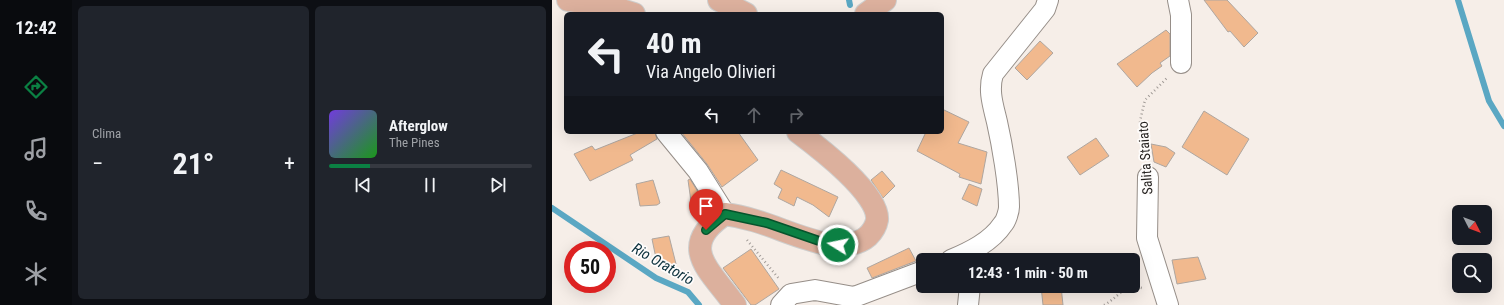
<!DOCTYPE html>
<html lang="it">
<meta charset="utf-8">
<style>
body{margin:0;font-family:"Roboto Condensed",sans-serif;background:#20242c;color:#f1f3f6;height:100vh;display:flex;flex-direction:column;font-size:15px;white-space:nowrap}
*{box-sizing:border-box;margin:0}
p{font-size:13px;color:#9ea1a6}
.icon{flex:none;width:22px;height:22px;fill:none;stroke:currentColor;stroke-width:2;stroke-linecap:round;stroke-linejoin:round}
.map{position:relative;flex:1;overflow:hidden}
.details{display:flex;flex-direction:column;gap:6px;padding:6px;background:#0d0f14;width:480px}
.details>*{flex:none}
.guide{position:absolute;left:12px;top:12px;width:380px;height:122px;border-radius:6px;box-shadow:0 4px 16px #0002;background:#171b24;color:#f1f3f6;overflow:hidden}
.needle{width:26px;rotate:132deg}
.buttons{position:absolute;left:900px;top:205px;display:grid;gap:8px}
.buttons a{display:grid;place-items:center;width:40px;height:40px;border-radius:6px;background:#171b24;box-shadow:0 4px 16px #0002;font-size:20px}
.speed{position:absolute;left:12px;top:241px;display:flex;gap:8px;font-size:20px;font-weight:700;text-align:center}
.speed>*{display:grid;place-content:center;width:52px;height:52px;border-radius:50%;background:#171b24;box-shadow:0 4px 16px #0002;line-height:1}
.speed .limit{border:6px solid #d22;background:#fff;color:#111}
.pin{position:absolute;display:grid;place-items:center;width:34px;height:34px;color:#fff;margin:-41px -17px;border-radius:50% 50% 50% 0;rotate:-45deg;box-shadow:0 0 4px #0007}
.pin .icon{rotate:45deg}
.me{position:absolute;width:44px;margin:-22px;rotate:280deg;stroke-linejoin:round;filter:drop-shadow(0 0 3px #0008)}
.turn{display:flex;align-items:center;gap:14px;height:84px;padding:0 16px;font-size:18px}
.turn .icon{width:52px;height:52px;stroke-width:2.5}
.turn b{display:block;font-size:28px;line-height:34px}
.lanes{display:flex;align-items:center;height:38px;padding:0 16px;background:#0003;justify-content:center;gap:20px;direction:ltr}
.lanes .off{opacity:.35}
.big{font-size:30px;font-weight:700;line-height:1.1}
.details .tile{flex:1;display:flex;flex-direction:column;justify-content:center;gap:6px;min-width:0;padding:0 14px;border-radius:6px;background:#20242c}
.song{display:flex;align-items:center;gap:12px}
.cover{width:48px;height:48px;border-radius:6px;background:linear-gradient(135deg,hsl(260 70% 55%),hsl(120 70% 35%))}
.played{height:4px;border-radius:2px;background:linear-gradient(90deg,#0b8043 20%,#363941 20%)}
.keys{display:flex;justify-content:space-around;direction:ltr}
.heat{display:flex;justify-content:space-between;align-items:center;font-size:22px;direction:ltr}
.details .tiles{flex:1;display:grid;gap:6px;grid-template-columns:repeat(2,1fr)}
.trip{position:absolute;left:364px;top:253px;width:224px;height:40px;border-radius:6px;background:#171b24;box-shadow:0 4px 16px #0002;font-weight:700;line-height:40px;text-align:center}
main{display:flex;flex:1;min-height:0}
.tabs{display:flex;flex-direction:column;width:72px;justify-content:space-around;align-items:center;background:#090b0e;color:#9ea1a6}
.tabs .icon{width:28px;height:28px}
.tabs .selected{color:#0b8043}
.tabs b{font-size:18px;color:#f1f3f6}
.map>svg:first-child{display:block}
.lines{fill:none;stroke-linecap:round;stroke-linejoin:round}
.stream{stroke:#5aa7c3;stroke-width:6}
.building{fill:#f1b98e;stroke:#aea6a0}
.minor-casing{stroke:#968e88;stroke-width:22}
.major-casing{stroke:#cececd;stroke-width:24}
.path{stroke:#a19b97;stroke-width:2.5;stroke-dasharray:1 3;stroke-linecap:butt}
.minor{stroke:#fff;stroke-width:20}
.major{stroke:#dcb09d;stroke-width:22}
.route-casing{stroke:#07532c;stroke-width:10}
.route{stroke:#0b8043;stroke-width:7}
.labels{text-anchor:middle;stroke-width:3.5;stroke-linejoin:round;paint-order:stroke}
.street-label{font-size:14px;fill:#221f1d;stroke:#fefcfb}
.water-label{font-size:15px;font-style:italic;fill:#0b303c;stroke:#fefcfb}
</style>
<main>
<nav class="tabs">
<b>12:42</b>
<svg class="icon selected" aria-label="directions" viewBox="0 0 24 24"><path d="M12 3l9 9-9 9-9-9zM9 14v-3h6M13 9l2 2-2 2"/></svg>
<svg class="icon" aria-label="music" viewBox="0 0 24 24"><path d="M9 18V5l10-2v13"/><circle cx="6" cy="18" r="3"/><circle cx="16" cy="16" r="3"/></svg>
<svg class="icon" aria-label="phone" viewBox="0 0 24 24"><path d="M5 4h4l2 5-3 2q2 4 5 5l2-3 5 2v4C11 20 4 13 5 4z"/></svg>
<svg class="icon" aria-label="climate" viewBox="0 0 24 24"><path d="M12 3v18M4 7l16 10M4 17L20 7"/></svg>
</nav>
<section class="details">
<div class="tiles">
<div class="tile"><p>Clima</p>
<div class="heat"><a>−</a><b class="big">21°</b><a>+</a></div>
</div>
<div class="tile">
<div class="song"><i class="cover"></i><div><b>Afterglow</b><p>The Pines</p></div></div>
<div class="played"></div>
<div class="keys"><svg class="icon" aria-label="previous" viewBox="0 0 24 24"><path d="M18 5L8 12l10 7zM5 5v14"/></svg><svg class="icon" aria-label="pause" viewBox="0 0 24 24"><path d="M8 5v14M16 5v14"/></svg><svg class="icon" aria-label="next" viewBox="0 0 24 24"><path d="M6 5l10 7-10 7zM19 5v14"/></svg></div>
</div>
</div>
</section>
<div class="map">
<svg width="952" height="305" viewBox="0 0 952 305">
<rect width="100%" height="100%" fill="#f6eee8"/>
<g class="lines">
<!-- stream -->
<path class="stream" d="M 297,0 L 298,5
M 906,0 L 937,101 L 952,126
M 0,208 L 104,278 L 136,292 L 147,305"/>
</g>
<!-- building -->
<path class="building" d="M 652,0 L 675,0 L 706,33 L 692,47 L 678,31 L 676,32 Z
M 614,30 L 618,34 L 618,56 L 608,63 L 610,66 L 600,73 L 585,87 L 565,64 Z
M 488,41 L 501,53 L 475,80 L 463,68 Z
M 390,109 L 417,122 L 406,143 L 435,152 L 429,184 L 407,177 L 408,174 L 365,151 L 374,132 L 390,132 Z
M 652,111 L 697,139 L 675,175 L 630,147 Z
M 88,132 L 103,132 L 105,139 L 78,155 L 81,160 L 38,181 L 22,154 L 40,146 L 43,150 Z
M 129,132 L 186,132 L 206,160 L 170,187 L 155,164 Z
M 544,138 L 557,156 L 528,175 L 515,157 Z
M 599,144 L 614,147 L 623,153 L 614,167 L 602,162 Z
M 229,170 L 286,197 L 277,217 L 261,205 L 245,197 L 242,206 L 226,198 L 230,189 L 222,184 Z
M 330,171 L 343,186 L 331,198 L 319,180 Z
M 138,179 L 154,205 L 141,216 L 136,180 Z
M 101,180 L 108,203 L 105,205 L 88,206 L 84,184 Z
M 417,184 L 430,189 L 425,206 L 410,199 Z
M 117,236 L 124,264 L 106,268 L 100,239 Z
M 357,248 L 364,261 L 320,278 L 315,268 Z
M 199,249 L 227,289 L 203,305 L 199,305 L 171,268 Z
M 646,257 L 654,279 L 625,284 L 620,260 Z
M 489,286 L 509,286 L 511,305 L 491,305 Z"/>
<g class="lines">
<!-- minor casing -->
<g class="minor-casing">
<path id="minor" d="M 626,0 L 629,15 L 629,63
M 114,132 L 146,171 L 173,214
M 596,177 L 595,238 L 616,305
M 399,260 C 418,252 439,242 451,224 C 454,221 457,211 457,207 C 457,184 450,144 445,122 C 441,105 436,91 441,74 L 493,9 L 496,0
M 229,305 L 239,294 L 263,290 L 302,297 L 371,271
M 416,305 L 418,286"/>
</g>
<!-- major casing -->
<g class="major-casing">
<path id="major" d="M 16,0 L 29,2 L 41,1 L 82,14
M 167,0 L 194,14
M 314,14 L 333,0
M 183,305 C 158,270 124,247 173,214 C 211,219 240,237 275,244 C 288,247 306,245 316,236 C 320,232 324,226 325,220 C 328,194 266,147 246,132"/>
</g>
<!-- path -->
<path class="path" d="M 593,158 L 588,121 L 593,100 L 616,77
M 195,240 L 228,280
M 581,286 L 590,288
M 552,305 C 562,300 569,290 580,286"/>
<!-- minor -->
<use href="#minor" class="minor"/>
<!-- major -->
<use href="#major" class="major"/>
</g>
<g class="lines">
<!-- route casing -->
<g class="route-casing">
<path id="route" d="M 154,230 L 173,214 L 215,223 L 276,244 L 286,245"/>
</g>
<!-- route -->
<use href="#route" class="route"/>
</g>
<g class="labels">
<!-- street labels -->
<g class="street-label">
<text transform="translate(593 158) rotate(-94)" y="5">Salita Staiato</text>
</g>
<!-- water labels -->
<g class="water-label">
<text transform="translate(111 264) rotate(30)" y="5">Rio Oratorio</text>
</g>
</g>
</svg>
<div class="buttons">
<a><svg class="needle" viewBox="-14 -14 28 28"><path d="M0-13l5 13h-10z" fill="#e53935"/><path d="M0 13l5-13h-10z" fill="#9ea1a6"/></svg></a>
<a><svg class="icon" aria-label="search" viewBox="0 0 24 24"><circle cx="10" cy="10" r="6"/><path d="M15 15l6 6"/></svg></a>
</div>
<div class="speed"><div class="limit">50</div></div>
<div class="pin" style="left:154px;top:230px;background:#d93025"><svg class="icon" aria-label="arrive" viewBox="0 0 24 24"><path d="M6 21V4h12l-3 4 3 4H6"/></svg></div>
<svg class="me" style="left:286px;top:245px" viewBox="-20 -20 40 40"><circle r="17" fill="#0b8043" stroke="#fff" stroke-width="3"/><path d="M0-11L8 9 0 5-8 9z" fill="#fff"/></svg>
<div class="trip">12:43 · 1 min · 50 m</div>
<div class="guide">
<div class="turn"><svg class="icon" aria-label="left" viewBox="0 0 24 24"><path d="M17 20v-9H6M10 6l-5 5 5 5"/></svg><div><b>40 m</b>Via Angelo Olivieri</div></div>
<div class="lanes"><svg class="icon" aria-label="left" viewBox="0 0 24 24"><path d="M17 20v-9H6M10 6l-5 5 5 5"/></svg><svg class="icon off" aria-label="ahead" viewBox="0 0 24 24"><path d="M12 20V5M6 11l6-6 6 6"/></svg><svg class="icon off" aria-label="right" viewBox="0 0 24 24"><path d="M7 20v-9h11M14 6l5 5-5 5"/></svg></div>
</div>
</div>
</main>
